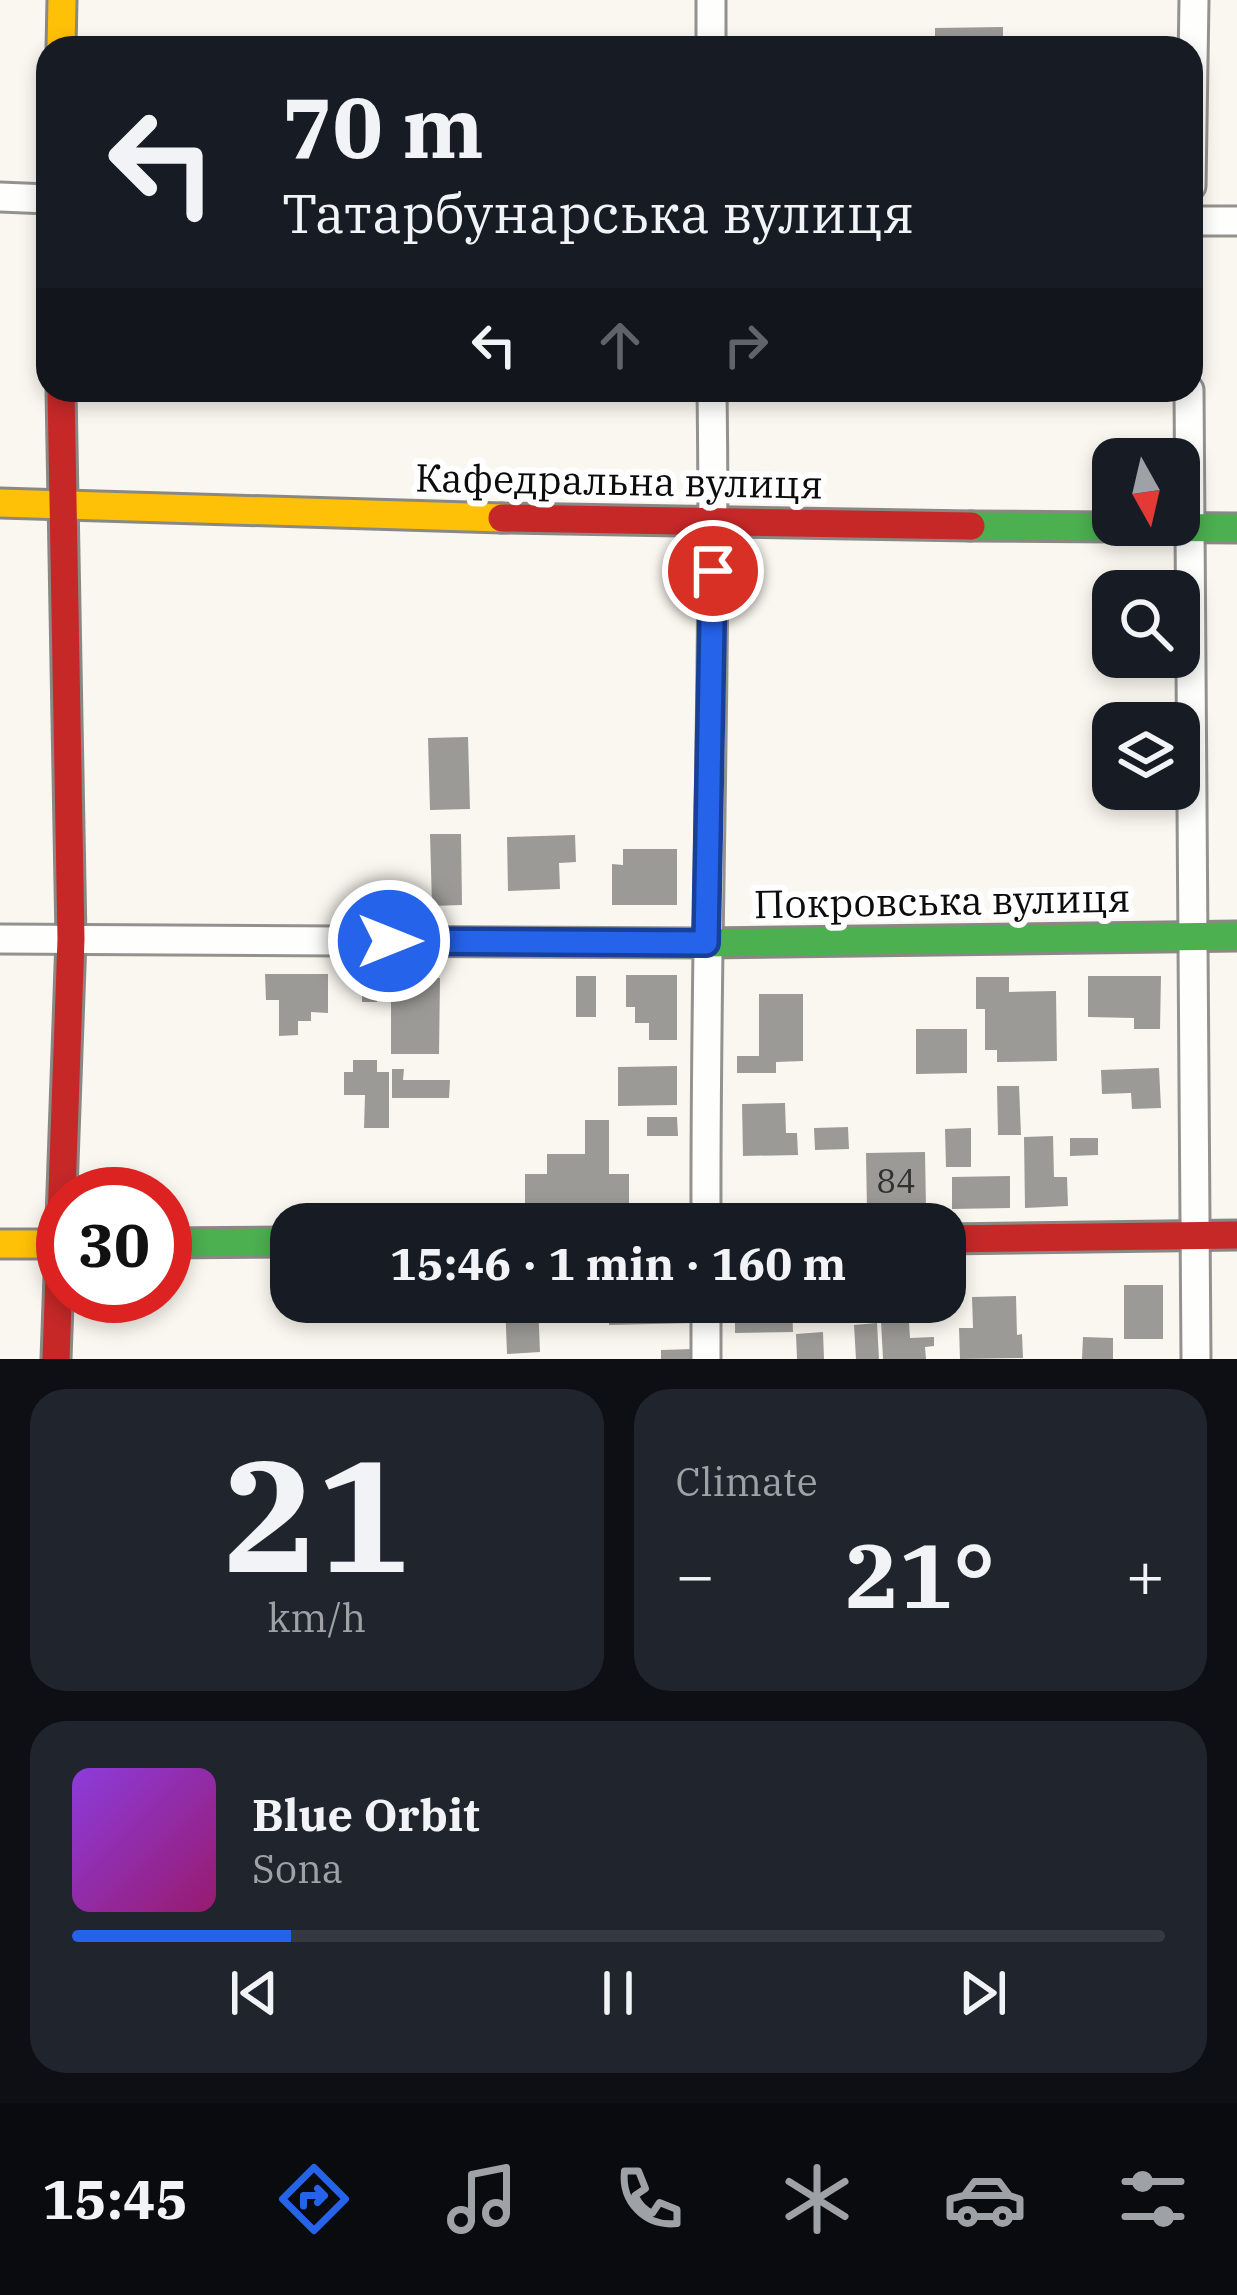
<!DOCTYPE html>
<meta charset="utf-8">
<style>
body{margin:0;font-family:"IBM Plex Serif",serif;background:#20242c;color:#f1f3f6;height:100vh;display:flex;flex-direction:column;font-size:45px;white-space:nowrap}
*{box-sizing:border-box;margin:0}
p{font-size:39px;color:#9ea1a6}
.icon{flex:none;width:66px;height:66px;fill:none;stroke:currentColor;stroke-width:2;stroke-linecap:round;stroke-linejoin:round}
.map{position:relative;height:1359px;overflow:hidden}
.side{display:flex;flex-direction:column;gap:30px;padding:30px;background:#0d0f14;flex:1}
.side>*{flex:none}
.banner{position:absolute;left:36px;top:36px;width:1167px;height:366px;border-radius:36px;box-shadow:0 6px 18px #0003;background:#171b24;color:#f1f3f6;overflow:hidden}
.needle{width:78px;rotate:172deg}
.fabs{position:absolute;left:1092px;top:438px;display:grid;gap:24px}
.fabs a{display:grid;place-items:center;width:108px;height:108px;border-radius:24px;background:#171b24;box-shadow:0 6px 18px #0003;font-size:60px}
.speed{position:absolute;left:36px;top:1167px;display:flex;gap:24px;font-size:60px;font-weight:700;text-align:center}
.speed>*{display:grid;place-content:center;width:156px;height:156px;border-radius:50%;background:#171b24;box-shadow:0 6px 18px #0003;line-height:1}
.speed .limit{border:18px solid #d22;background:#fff;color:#111}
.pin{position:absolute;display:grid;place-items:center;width:102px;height:102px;color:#fff;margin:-51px;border:6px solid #fff;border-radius:50%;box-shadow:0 3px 12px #0007}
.me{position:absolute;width:132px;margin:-66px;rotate:90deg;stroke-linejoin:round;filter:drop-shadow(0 0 9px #0008)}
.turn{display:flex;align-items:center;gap:42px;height:252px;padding:0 48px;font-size:54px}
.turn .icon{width:156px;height:156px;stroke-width:2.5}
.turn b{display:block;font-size:84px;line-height:102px}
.lanes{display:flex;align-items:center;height:114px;padding:0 48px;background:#0003;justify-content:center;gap:60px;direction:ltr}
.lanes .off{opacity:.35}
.big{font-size:90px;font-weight:700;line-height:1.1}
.side .tile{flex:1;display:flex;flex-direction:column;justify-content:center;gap:18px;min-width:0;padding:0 42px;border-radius:36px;background:#20242c}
.side .dial{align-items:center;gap:0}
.dial b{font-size:156px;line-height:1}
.song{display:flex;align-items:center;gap:36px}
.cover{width:144px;height:144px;border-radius:18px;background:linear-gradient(135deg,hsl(270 70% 55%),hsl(320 70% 35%))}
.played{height:12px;border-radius:6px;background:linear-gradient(90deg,#2563eb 20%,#363941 20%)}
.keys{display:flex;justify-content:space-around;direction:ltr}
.heat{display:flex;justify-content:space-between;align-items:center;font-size:66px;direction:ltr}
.side .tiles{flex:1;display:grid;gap:30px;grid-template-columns:1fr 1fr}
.tile:last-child{grid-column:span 2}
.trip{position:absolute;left:270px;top:1203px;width:696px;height:120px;border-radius:36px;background:#171b24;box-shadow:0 6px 18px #0003;font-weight:700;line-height:120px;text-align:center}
.tabs{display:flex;height:192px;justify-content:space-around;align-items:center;background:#090b0e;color:#9ea1a6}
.tabs .icon{width:84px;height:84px}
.tabs .active{color:#2563eb}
.tabs b{font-size:54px;color:#f1f3f6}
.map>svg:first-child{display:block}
.building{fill:#9c9a96}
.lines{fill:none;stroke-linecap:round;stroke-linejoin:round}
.street-casing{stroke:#93928f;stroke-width:33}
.fast-casing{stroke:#8a8885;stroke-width:33}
.slow-casing{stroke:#8a8885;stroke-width:33}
.jam-casing{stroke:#8a8885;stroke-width:33}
.street{stroke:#fefefd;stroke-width:27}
.fast{stroke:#4caf50;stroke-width:27}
.slow{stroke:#ffc107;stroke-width:27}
.jam{stroke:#c62828;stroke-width:27}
.route-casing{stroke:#184099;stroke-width:30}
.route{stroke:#2563eb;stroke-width:21}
.labels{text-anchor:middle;stroke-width:12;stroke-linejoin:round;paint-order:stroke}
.number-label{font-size:33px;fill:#30302e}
.street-label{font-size:39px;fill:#0c0c0c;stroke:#fff}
</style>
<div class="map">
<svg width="1237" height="1359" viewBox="0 0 1237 1359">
<rect width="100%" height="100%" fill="#faf7f0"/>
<!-- building -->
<path class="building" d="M 1003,27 L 1003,48 L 935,48 L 935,28 Z
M 468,737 L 470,809 L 430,810 L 428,738 Z
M 430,834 L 461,834 L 462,905 L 432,906 Z
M 575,835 L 576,862 L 559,863 L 560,889 L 508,891 L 507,837 Z
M 623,849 L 677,849 L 677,905 L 612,905 L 612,864 L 623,865 Z
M 265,974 L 328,974 L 328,1013 L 311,1012 L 311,1021 L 298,1021 L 298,1035 L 279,1036 L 279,1000 L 266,1000 Z
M 626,975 L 677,975 L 677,1040 L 649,1040 L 649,1023 L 635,1023 L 635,1007 L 626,1007 Z
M 576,976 L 596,976 L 596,1017 L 576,1017 Z
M 1088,976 L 1161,976 L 1160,1029 L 1134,1029 L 1134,1018 L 1088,1017 Z
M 362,977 L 377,977 L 377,1002 L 362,1002 Z
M 976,977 L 1009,977 L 1009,992 L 1056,991 L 1057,1061 L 997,1062 L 997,1050 L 985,1050 L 985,1009 L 976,1009 Z
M 391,978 L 440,978 L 439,1054 L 391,1054 Z
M 759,994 L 803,994 L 803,1061 L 776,1062 L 776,1073 L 737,1073 L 737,1056 L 759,1056 Z
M 916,1029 L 967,1029 L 967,1073 L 916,1074 Z
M 353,1060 L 377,1060 L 377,1072 L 389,1072 L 389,1128 L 364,1128 L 365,1095 L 344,1095 L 344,1072 L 353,1072 Z
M 677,1066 L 677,1105 L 618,1106 L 618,1067 Z
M 1159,1068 L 1161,1108 L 1132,1109 L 1131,1093 L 1102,1094 L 1101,1070 Z
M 392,1069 L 404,1069 L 403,1080 L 450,1080 L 449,1098 L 392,1098 Z
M 997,1086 L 1019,1086 L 1021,1135 L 998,1135 Z
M 785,1103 L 786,1133 L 797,1133 L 798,1155 L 743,1156 L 742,1104 Z
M 647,1117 L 677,1117 L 678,1136 L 647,1136 Z
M 585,1120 L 609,1120 L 609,1174 L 629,1174 L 629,1207 L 525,1206 L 525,1174 L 547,1174 L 547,1154 L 585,1154 Z
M 848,1127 L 849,1149 L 815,1150 L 814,1128 Z
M 971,1128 L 971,1167 L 946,1167 L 945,1129 Z
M 1053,1136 L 1054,1177 L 1067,1177 L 1068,1206 L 1025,1208 L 1024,1137 Z
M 1070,1138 L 1098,1138 L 1098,1155 L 1070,1156 Z
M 925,1152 L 926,1209 L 867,1211 L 866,1153 Z
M 1010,1176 L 1010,1208 L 952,1209 L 952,1177 Z
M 1124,1285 L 1163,1285 L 1163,1339 L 1124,1339 Z
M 1016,1296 L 1017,1335 L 1022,1334 L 1023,1358 L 960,1359 L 959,1328 L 973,1328 L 972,1297 Z
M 505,1302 L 538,1302 L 540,1352 L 507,1354 Z
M 609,1302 L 692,1302 L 692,1323 L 609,1325 Z
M 735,1302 L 792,1302 L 793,1332 L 735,1333 Z
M 880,1302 L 935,1302 L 936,1321 L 909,1322 L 910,1338 L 934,1337 L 934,1346 L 925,1347 L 926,1359 L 883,1359 Z
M 877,1323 L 879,1359 L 856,1359 L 854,1325 Z
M 823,1332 L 824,1359 L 797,1359 L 796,1334 Z
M 1083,1337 L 1113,1338 L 1113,1359 L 1082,1359 Z
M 693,1349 L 693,1359 L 661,1359 L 661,1350 Z"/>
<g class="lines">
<!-- street casing -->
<g class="street-casing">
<path id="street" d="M 711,48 L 711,0
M 1191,186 L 1194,0
M 0,197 L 48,199
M 1191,221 L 1237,221
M 1189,390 L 1196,1359
M 0,939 L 706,943
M 706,1224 C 705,946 716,668 712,390
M 706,1359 L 706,1302"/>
</g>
<!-- fast casing -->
<g class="fast-casing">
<path id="fast" d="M 971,526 L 1237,528
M 706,943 L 1237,936
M 165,1243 L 291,1242"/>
</g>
<!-- slow casing -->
<g class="slow-casing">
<path id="slow" d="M 61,48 L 62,0
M 0,503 L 502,518
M 0,1244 L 63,1244"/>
</g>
<!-- jam casing -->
<g class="jam-casing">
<path id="jam" d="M 502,518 L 971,526
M 945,1239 L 1237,1235
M 56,1359 L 71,939 L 61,390"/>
</g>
<!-- street -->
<use href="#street" class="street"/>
<!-- fast -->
<use href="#fast" class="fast"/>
<!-- slow -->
<use href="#slow" class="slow"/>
<!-- jam -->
<use href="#jam" class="jam"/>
</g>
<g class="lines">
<!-- route casing -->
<g class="route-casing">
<path id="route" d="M 389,941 L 706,943 L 713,571"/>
</g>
<!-- route -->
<use href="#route" class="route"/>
</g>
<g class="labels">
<!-- number labels -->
<g class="number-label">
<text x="896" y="1193">84</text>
</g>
<!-- street labels -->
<g class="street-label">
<text transform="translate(619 481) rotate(1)" y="14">Кафедральна вулиця</text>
<text transform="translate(942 901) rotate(-1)" y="14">Покровська вулиця</text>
</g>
</g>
</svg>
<div class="fabs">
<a><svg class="needle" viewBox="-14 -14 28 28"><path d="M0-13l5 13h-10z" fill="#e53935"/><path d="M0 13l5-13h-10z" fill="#9ea1a6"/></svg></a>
<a><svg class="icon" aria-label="search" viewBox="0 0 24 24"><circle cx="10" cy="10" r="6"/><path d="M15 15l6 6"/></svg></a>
<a><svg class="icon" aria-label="layers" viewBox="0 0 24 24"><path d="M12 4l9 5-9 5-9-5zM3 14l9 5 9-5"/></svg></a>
</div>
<div class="speed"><div class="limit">30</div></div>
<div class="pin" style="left:713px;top:571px;background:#d93025"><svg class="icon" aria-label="arrive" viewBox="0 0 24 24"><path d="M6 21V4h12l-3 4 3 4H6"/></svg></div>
<svg class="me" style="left:389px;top:941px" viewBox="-20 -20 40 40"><circle r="17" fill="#2563eb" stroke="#fff" stroke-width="3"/><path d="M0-11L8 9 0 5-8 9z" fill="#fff"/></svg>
<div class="trip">15:46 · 1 min · 160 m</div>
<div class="banner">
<div class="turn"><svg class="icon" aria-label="left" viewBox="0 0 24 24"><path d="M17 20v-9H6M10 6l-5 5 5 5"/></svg><div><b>70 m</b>Татарбунарська вулиця</div></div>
<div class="lanes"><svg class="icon" aria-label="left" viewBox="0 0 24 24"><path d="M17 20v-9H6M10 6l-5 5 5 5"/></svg><svg class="icon off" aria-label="ahead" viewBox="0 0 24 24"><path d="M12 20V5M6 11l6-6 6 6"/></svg><svg class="icon off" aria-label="right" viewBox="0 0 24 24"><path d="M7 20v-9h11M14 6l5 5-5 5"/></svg></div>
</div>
</div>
<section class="side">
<div class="tiles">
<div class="tile dial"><b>21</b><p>km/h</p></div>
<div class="tile"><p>Climate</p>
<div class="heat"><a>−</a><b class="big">21°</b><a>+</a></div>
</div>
<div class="tile">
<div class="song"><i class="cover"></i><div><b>Blue Orbit</b><p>Sona</p></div></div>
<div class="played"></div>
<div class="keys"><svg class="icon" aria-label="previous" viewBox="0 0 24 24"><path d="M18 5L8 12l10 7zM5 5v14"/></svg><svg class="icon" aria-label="pause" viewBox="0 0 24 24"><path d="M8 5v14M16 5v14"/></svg><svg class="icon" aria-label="next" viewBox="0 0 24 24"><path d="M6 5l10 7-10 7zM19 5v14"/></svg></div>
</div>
</div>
</section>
<nav class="tabs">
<b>15:45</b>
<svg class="icon active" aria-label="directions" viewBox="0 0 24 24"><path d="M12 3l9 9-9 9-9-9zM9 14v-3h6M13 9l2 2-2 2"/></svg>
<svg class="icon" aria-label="music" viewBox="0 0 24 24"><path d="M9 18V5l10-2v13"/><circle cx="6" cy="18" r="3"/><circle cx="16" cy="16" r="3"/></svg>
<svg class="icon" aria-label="phone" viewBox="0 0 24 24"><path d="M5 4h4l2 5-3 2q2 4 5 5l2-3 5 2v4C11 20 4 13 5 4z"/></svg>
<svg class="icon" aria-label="climate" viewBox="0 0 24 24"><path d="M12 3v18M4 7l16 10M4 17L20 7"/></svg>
<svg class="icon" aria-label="car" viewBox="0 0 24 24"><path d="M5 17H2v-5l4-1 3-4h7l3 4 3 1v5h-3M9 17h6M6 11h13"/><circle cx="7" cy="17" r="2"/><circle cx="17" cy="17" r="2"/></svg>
<svg class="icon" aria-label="filters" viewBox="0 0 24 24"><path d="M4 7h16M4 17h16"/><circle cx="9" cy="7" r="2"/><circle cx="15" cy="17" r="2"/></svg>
</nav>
